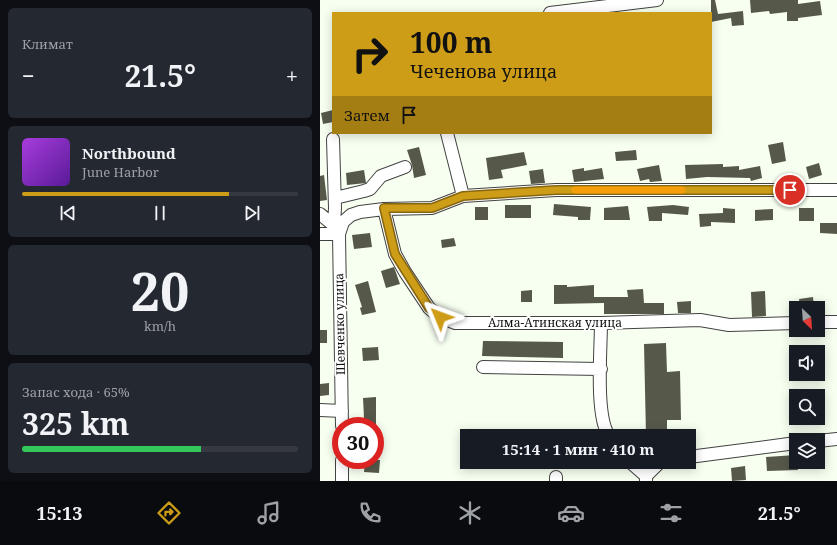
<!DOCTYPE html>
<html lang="ru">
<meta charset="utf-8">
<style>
body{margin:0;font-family:"Noto Serif",serif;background:#242831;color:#f1f3f6;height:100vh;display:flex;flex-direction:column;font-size:15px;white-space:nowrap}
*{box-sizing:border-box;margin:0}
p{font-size:13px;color:#9ea1a6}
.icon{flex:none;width:22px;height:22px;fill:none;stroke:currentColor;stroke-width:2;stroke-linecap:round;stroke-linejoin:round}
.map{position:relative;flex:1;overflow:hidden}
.drawer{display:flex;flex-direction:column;gap:8px;padding:8px;background:#0d0f14;width:320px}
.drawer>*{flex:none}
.guide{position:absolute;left:12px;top:12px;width:380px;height:122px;border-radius:0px;box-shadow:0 2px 10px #0003;background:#ce9d18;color:#111;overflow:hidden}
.needle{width:26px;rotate:155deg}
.controls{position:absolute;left:469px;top:301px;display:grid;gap:8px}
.controls a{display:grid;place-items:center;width:36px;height:36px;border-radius:0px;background:#171b24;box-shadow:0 2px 10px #0003;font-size:20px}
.speed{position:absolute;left:12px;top:417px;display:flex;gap:8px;font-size:20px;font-weight:700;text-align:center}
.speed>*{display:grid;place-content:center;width:52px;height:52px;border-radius:50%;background:#171b24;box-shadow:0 2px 10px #0003;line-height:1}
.speed .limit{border:6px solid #d22;background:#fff;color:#111}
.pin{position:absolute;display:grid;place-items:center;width:34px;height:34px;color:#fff;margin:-17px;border:2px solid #fff;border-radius:50%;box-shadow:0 1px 4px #0007}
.me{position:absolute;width:44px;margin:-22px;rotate:314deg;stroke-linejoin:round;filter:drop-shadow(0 0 3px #0008)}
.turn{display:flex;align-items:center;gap:14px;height:84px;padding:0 12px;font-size:18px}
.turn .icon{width:52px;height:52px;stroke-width:2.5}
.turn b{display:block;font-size:28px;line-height:34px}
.then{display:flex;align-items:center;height:38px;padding:0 12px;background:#0003;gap:8px;font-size:15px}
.big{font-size:30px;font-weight:700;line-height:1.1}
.drawer .widget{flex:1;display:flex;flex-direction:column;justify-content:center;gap:6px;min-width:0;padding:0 14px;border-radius:6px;background:#242831}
.drawer .dial{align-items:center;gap:0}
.dial b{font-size:52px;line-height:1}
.song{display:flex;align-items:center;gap:12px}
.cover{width:48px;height:48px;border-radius:6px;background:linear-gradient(135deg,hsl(280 70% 55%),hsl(270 70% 35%))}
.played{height:4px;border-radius:2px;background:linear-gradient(90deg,#ce9d18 75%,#363941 75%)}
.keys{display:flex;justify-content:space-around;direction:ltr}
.heat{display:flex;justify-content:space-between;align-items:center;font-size:22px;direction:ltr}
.charge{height:6px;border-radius:3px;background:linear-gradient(90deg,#34c759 65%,#363941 0)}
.trip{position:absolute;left:140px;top:429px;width:236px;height:40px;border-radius:0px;background:#171b24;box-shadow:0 2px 10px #0003;font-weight:700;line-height:40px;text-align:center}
.tabs{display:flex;height:64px;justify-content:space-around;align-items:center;background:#090b0e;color:#9ea1a6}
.tabs .icon{width:28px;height:28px}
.tabs .active{color:#ce9d18}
.tabs b{font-size:18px;color:#f1f3f6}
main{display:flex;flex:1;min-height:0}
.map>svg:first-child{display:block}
.building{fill:#56594a}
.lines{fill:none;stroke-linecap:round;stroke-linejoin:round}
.minor-casing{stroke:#424242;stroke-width:14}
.minor{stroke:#fff;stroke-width:12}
.route-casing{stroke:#866610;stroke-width:10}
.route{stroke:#ce9d18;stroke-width:7}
.slow{stroke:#f59e0b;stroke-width:7}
.labels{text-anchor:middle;stroke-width:4;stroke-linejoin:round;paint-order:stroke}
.street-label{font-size:12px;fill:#0f0f0f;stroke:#fff}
</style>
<main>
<section class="drawer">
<div class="widget"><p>Климат</p>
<div class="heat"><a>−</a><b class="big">21.5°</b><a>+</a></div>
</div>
<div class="widget">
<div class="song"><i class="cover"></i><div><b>Northbound</b><p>June Harbor</p></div></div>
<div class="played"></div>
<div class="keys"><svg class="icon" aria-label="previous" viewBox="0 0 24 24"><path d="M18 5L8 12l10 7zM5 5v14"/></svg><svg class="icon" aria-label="pause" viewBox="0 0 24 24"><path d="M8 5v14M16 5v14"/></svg><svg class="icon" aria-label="next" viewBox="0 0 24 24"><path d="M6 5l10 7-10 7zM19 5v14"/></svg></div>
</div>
<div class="widget dial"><b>20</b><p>km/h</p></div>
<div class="widget"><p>Запас хода · 65%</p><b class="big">325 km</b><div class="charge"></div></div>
</section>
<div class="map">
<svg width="517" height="481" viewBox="0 0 517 481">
<rect width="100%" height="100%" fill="#f7fff1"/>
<!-- building -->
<path class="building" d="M 391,0 L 395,0 L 398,14 L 423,11 L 424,25 L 412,26 L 411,18 L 391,22 Z
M 430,0 L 478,0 L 478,4 L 500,1 L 502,15 L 478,18 L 478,21 L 467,21 L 467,12 L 450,14 L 449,11 L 431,13 Z
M 13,110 L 13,122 L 3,124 L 1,113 Z
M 463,142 L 466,161 L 452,164 L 448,145 Z
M 99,147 L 106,175 L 94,178 L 92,165 L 87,150 Z
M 316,150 L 317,160 L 296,161 L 295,152 Z
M 204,152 L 207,165 L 181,170 L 183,178 L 169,180 L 166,158 Z
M 499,163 L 502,175 L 489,179 L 486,167 Z
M 403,164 L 403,167 L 419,166 L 419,170 L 440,166 L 442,178 L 431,181 L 430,178 L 387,177 L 366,179 L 365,165 Z
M 339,165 L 342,181 L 330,182 L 329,179 L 320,181 L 317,169 Z
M 264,168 L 264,171 L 282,168 L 284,179 L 254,182 L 252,170 Z
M 223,169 L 225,183 L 211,184 L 209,171 Z
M 44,170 L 46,183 L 27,185 L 26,173 Z
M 4,175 L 7,200 L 0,201 L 0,176 Z
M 234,204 L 271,207 L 270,220 L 258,220 L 258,217 L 233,215 Z
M 185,205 L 211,205 L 211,218 L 185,218 Z
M 353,205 L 369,207 L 368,215 L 342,213 L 342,221 L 329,221 L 327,207 Z
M 308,206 L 310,220 L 284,220 L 284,208 Z
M 155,207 L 168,207 L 168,220 L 155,220 Z
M 403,208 L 415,209 L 415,223 L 391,222 L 391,226 L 380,227 L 379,214 L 403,213 Z
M 479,208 L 494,208 L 494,221 L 479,221 Z
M 453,209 L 453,220 L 435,221 L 435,210 Z
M 500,223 L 517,223 L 517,234 L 500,233 Z
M 50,233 L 52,247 L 34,249 L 32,235 Z
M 134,238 L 136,246 L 122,248 L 121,240 Z
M 74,267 L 80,284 L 66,288 L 61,271 Z
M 48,281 L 56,312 L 42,315 L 40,308 L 42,307 L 35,285 Z
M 234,285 L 247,285 L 247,287 L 274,285 L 274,297 L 308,297 L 307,290 L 323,289 L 324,303 L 344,303 L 344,314 L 284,314 L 284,303 L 234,304 Z
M 212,290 L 212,302 L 201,302 L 201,291 Z
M 445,291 L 446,316 L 432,317 L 431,292 Z
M 493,297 L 494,308 L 480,308 L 479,299 Z
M 371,301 L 371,313 L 358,313 L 357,302 Z
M 0,330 L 7,330 L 7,343 L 0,343 Z
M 163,341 L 243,342 L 243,358 L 162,356 Z
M 346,343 L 347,372 L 360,371 L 361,420 L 347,420 L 347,436 L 326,436 L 324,344 Z
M 58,347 L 59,360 L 43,361 L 42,348 Z
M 9,383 L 9,395 L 0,396 L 0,384 Z
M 56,397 L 56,426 L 42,426 L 41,418 L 44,418 L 43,398 Z
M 476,455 L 478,470 L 447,471 L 446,457 Z
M 45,460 L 60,460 L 59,473 L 44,472 Z
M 425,466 L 426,480 L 412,481 L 411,468 Z"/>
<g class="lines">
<!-- minor casing -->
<g class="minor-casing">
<path id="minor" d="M 230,13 L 337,0
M 127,133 L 143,196
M 13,139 L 15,208 L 14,225
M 15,198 L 44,191 L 50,189 L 61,176 L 85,167
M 64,209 L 75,254 L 85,272 L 109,308 L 120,317 L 135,323 L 281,323 L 380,320 L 409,325 L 476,323
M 0,214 L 18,229
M 0,234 L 19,234
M 498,322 L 517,322
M 281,323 C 281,349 275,416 289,436
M 163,367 L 281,369
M 0,410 L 22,411
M 22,426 L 19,234 L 23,222 L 31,215 L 40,212 L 64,209 L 112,208 L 143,196 L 236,190 L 517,190
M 498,441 L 517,439
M 369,457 L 476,443
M 310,462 L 326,476 L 326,481
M 326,476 L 340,462
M 236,477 L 236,481
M 22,481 L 22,460"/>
</g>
<!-- minor -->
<use href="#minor" class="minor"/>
</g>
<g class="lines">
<!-- route casing -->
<g class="route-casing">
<path id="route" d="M 120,317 L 109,308 L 75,254 L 64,208 L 112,208 L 143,196 L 236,190 L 470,190"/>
</g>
<!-- route -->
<use href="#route" class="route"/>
<!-- slow -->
<path class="slow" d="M 255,190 L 362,190"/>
</g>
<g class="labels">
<!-- street labels -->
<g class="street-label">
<text x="235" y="327">Алма-Атинская улица</text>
<text transform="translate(20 324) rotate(-91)" y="4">Шевченко улица</text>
</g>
</g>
</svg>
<div class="controls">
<a><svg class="needle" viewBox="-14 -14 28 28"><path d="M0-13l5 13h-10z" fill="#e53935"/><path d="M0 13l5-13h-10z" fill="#9ea1a6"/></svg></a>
<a><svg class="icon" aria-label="sound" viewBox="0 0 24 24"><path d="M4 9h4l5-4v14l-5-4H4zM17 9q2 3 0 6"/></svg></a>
<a><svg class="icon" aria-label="search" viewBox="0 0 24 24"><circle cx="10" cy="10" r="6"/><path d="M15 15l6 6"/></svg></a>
<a><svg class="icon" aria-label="layers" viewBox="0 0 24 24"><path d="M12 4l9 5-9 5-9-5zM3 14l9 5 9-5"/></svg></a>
</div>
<div class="speed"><div class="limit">30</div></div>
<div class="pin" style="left:470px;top:190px;background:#d93025"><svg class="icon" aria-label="arrive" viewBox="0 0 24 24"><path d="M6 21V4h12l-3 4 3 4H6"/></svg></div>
<svg class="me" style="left:120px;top:317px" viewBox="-20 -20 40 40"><path d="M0-17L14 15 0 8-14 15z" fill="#ce9d18" stroke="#fff" stroke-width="4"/></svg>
<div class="trip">15:14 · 1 мин · 410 m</div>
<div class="guide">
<div class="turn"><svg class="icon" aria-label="right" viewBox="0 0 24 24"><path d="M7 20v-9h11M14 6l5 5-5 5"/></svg><div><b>100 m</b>Чеченова улица</div></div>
<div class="then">Затем<svg class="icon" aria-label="arrive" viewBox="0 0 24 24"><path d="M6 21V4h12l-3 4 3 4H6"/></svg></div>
</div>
</div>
</main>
<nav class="tabs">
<b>15:13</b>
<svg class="icon active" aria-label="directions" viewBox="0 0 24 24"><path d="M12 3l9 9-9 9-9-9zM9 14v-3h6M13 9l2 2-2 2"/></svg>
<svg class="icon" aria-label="music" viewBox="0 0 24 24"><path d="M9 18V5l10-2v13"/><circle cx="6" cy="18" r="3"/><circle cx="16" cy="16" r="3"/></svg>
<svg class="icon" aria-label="phone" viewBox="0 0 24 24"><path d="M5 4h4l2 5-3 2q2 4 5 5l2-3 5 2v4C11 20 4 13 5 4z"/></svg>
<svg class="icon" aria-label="climate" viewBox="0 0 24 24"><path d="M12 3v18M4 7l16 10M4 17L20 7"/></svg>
<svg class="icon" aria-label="car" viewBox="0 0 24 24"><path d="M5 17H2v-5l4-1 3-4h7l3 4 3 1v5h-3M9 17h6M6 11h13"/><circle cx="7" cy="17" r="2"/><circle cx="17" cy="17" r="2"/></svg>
<svg class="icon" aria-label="filters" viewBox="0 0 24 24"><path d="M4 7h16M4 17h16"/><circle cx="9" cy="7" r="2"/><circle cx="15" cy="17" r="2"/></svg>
<b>21.5°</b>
</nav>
